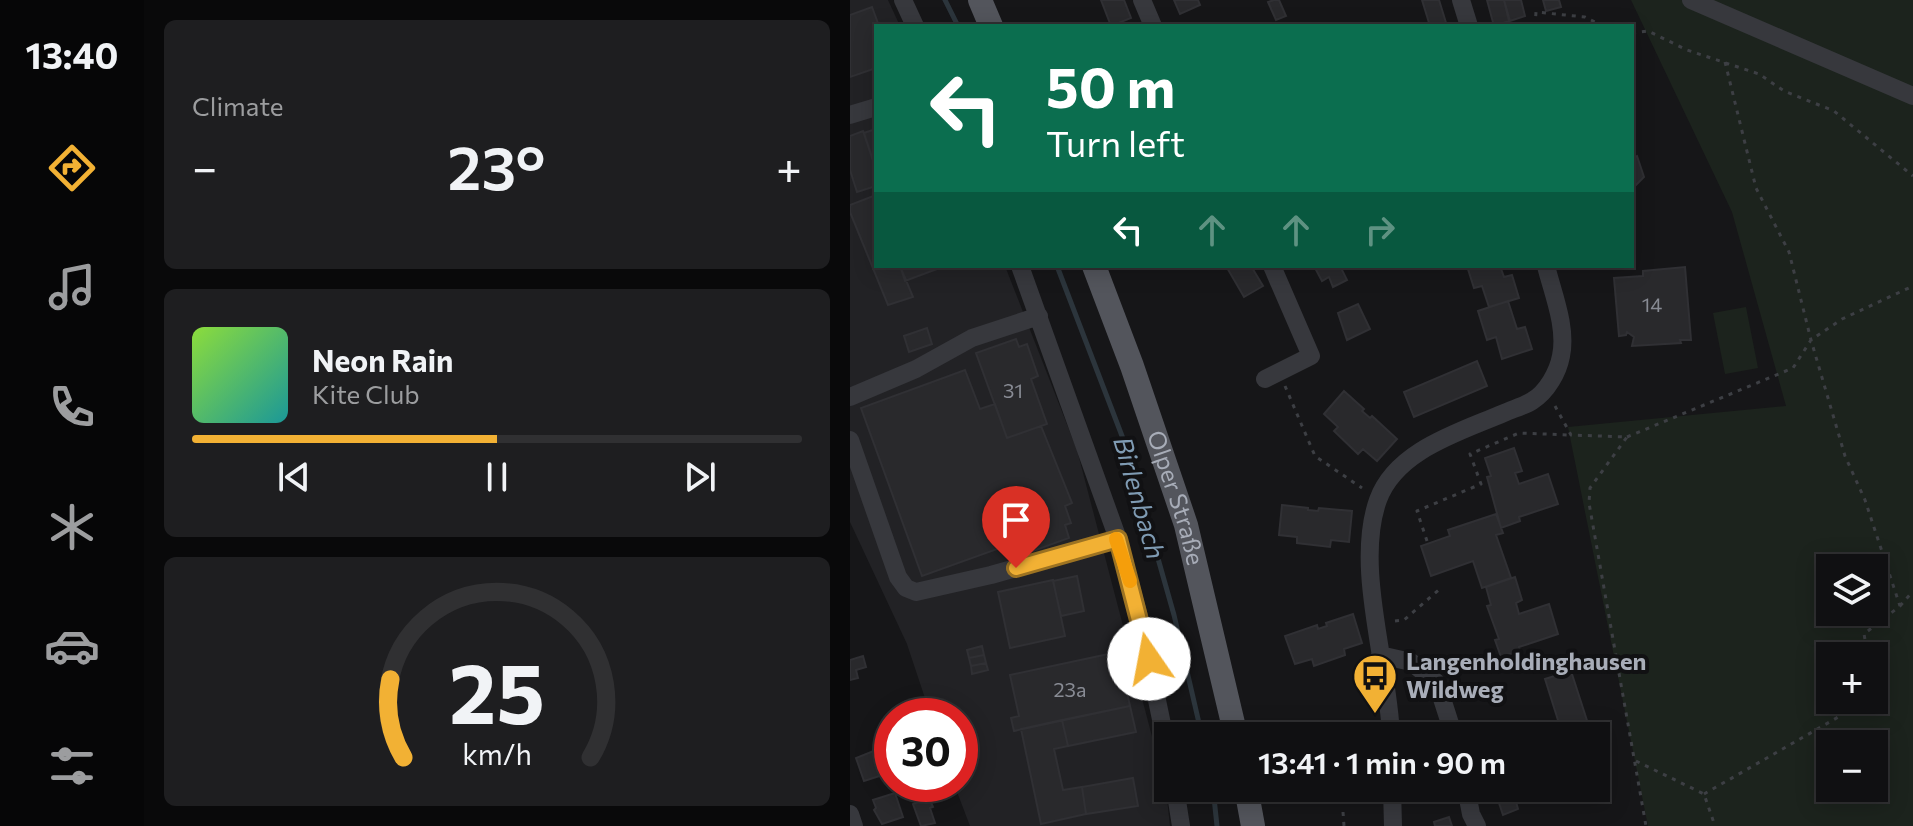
<!DOCTYPE html>
<meta charset="utf-8">
<style>
body{margin:0;font-family:Commissioner,sans-serif;background:#1e1e20;color:#f1f3f6;height:100vh;display:flex;flex-direction:column;font-size:30px;white-space:nowrap}
*{box-sizing:border-box;margin:0}
p{font-size:26px;color:#9c9d9f}
.icon{flex:none;width:44px;height:44px;fill:none;stroke:currentColor;stroke-width:2;stroke-linecap:round;stroke-linejoin:round}
.map{position:relative;flex:1;overflow:hidden}
.details{display:flex;flex-direction:column;gap:20px;padding:20px;background:#09090a;width:706px}
.details>*{flex:none}
.guide{position:absolute;left:24px;top:24px;width:760px;height:244px;border-radius:0px;box-shadow:0 4px 20px #0003,0 0 0 2px #303032;background:#0b6e4f;color:#fff;overflow:hidden}
.fabs{position:absolute;left:966px;top:554px;display:grid;gap:16px}
.fabs a{display:grid;place-items:center;width:72px;height:72px;border-radius:0px;background:#101012;box-shadow:0 4px 20px #0003,0 0 0 2px #303032;font-size:40px}
.speed{position:absolute;left:24px;top:698px;display:flex;gap:16px;font-size:40px;font-weight:700;text-align:center}
.speed>*{display:grid;place-content:center;width:104px;height:104px;border-radius:50%;background:#101012;box-shadow:0 4px 20px #0003,0 0 0 2px #303032;line-height:1}
.speed .limit{border:12px solid #d22;background:#fff;color:#111}
.pin{position:absolute;display:grid;place-items:center;width:68px;height:68px;color:#fff;margin:-82px -34px;border-radius:50% 50% 50% 0;rotate:-45deg;box-shadow:0 0 8px #0007}
.pin .icon{rotate:45deg}
.me{position:absolute;width:88px;margin:-44px;rotate:348deg;stroke-linejoin:round;filter:drop-shadow(0 0 6px #0008)}
.turn{display:flex;align-items:center;gap:28px;height:168px;padding:0 40px;font-size:36px}
.turn .icon{width:104px;height:104px;stroke-width:2.5}
.turn b{display:block;font-size:56px;line-height:68px}
.lanes{display:flex;align-items:center;height:76px;padding:0 40px;background:#0003;justify-content:center;gap:40px;direction:ltr}
.lanes .off{opacity:.35}
.big{font-size:60px;font-weight:600;line-height:1.1}
.details .tile{flex:1;display:flex;flex-direction:column;justify-content:center;gap:12px;min-width:0;padding:0 28px;border-radius:12px;background:#1e1e20}
.details .dial{align-items:center;gap:0}
.dial svg{height:208px;overflow:visible;fill:none;stroke:#303032;stroke-width:7;stroke-linecap:round;text-anchor:middle}
.dial text{fill:#f1f3f6;stroke:none}
.song{display:flex;align-items:center;gap:24px}
.cover{width:96px;height:96px;border-radius:12px;background:linear-gradient(135deg,hsl(90 70% 55%),hsl(180 70% 35%))}
.played{height:8px;border-radius:4px;background:linear-gradient(90deg,#f2b134 50%,#303032 50%)}
.keys{display:flex;justify-content:space-around;direction:ltr}
.heat{display:flex;justify-content:space-between;align-items:center;font-size:44px;direction:ltr}
.trip{position:absolute;left:304px;top:722px;width:456px;height:80px;border-radius:0px;background:#101012;box-shadow:0 4px 20px #0003,0 0 0 2px #303032;font-weight:600;line-height:80px;text-align:center}
main{display:flex;flex:1;min-height:0}
.tab-bar{display:flex;flex-direction:column;width:144px;justify-content:space-around;align-items:center;background:#060607;color:#9c9d9f}
.tab-bar .icon{width:56px;height:56px}
.tab-bar .current{color:#f2b134}
.tab-bar b{font-size:36px;color:#f1f3f6}
.map>svg:first-child{display:block}
.built{fill:#222225}
.green{fill:#1c231d;fill-rule:evenodd}
.lines{fill:none;stroke-linecap:round;stroke-linejoin:round}
.stream{stroke:#2c353c;stroke-width:5}
.building{fill:#29292c;stroke:#303034;stroke-width:2}
.path{stroke:#3d3f44;stroke-width:3;stroke-dasharray:4 6;stroke-linecap:butt}
.minor{stroke:#37383d;stroke-width:18}
.major{stroke:#53555c;stroke-width:24}
.route-casing{stroke:#9d7322;stroke-width:20}
.route{stroke:#f2b134;stroke-width:14}
.slow{stroke:#f59e0b;stroke-width:14}
.labels{text-anchor:middle;stroke-width:8;stroke-linejoin:round;paint-order:stroke}
.number-label{font-size:20px;fill:#888b94}
.street-label{font-size:24px;fill:#a8adb8;stroke:#111113}
.poi-label{font-size:24px;font-weight:bold;fill:#a8adb8;stroke:#111113;text-anchor:start}
.water-label{font-size:26px;font-style:italic;fill:#7f9bb3;stroke:#111113}
</style>
<main>
<nav class="tab-bar">
<b>13:40</b>
<svg class="icon current" aria-label="directions" viewBox="0 0 24 24"><path d="M12 3l9 9-9 9-9-9zM9 14v-3h6M13 9l2 2-2 2"/></svg>
<svg class="icon" aria-label="music" viewBox="0 0 24 24"><path d="M9 18V5l10-2v13"/><circle cx="6" cy="18" r="3"/><circle cx="16" cy="16" r="3"/></svg>
<svg class="icon" aria-label="phone" viewBox="0 0 24 24"><path d="M5 4h4l2 5-3 2q2 4 5 5l2-3 5 2v4C11 20 4 13 5 4z"/></svg>
<svg class="icon" aria-label="climate" viewBox="0 0 24 24"><path d="M12 3v18M4 7l16 10M4 17L20 7"/></svg>
<svg class="icon" aria-label="car" viewBox="0 0 24 24"><path d="M5 17H2v-5l4-1 3-4h7l3 4 3 1v5h-3M9 17h6M6 11h13"/><circle cx="7" cy="17" r="2"/><circle cx="17" cy="17" r="2"/></svg>
<svg class="icon" aria-label="filters" viewBox="0 0 24 24"><path d="M4 7h16M4 17h16"/><circle cx="9" cy="7" r="2"/><circle cx="15" cy="17" r="2"/></svg>
</nav>
<section class="details">
<div class="tile"><p>Climate</p>
<div class="heat"><a>−</a><b class="big">23°</b><a>+</a></div>
</div>
<div class="tile">
<div class="song"><i class="cover"></i><div><b>Neon Rain</b><p>Kite Club</p></div></div>
<div class="played"></div>
<div class="keys"><svg class="icon" aria-label="previous" viewBox="0 0 24 24"><path d="M18 5L8 12l10 7zM5 5v14"/></svg><svg class="icon" aria-label="pause" viewBox="0 0 24 24"><path d="M8 5v14M16 5v14"/></svg><svg class="icon" aria-label="next" viewBox="0 0 24 24"><path d="M6 5l10 7-10 7zM19 5v14"/></svg></div>
</div>
<div class="tile dial"><svg viewBox="0 0 100 80">
<path d="M14 69A42 42 0 1 1 86 69"/>
<path d="M14 69A42 42 0 0 1 9 39" stroke="#f2b134"/>
<text x="50" y="56" font-size="32" font-weight="700">25</text>
<text x="50" y="72" font-size="11">km/h</text>
</svg></div>
</section>
<div class="map">
<svg width="1063" height="826" viewBox="0 0 1063 826">
<rect width="100%" height="100%" fill="#161618"/>
<!-- built -->
<path class="built" d="M 0,0 L 38,0 L 50,26 L 26,26 L 26,266 L 155,266 L 227,450 L 316,790 L 320,826 L 120,826 L 104,784 L 110,784 L 110,716 L 81,716 L 57,644 L 0,522 Z"/>
<!-- green -->
<path class="green" d="M 781,0 L 1063,0 L 1063,826 L 798,826 L 718,427 L 936,406 L 882,212 ZM 980,568 L 1024,568 L 1024,612 L 980,612 ZM 980,656 L 1024,656 L 1024,700 L 980,700 ZM 980,744 L 1024,744 L 1024,788 L 980,788 Z
M 896,307 L 908,368 L 875,374 L 863,313 Z"/>
<g class="lines">
<!-- stream -->
<path class="stream" d="M 95,0 L 108,26
M 207,266 L 277,449 L 324,615 L 352,736
M 363,788 L 367,826"/>
</g>
<!-- building -->
<path class="building" d="M 251,0 L 274,0 L 281,18 L 261,26 Z
M 324,0 L 348,0 L 350,5 L 330,14 Z
M 424,0 L 429,0 L 436,16 L 426,20 L 418,2 Z
M 572,0 L 589,0 L 597,26 L 580,26 Z
M 637,0 L 654,0 L 659,21 L 644,26 Z
M 654,0 L 671,0 L 675,16 L 660,21 Z
M 693,0 L 709,0 L 711,7 L 696,11 Z
M 22,7 L 29,26 L 26,26 L 26,68 L 0,77 L 0,15 Z
M 26,129 L 26,158 L 23,160 L 14,133 Z
M 13,131 L 26,170 L 26,186 L 7,192 L 0,170 L 0,136 Z
M 787,156 L 794,177 L 782,189 L 782,158 Z
M 26,195 L 26,266 L 50,266 L 63,297 L 38,305 L 0,212 L 0,205 Z
M 50,266 L 95,266 L 55,281 Z
M 376,266 L 401,266 L 413,286 L 394,297 Z
M 464,266 L 490,266 L 497,280 L 483,287 L 479,277 L 472,281 Z
M 617,266 L 650,266 L 654,277 L 662,275 L 669,298 L 639,307 L 632,286 L 624,288 Z
M 835,267 L 841,340 L 830,340 L 831,343 L 782,346 L 784,337 L 777,332 L 776,335 L 769,336 L 764,278 L 793,276 L 793,271 Z
M 658,301 L 667,329 L 675,327 L 682,349 L 652,359 L 646,337 L 637,340 L 628,311 Z
M 508,304 L 520,329 L 497,340 L 488,313 Z
M 77,328 L 82,344 L 59,352 L 54,336 Z
M 166,339 L 169,347 L 177,344 L 188,376 L 181,379 L 197,424 L 157,438 L 126,353 Z
M 627,361 L 637,386 L 564,417 L 554,392 Z
M 115,370 L 130,409 L 145,404 L 157,438 L 191,426 L 222,503 L 215,506 L 221,523 L 215,525 L 219,538 L 180,552 L 175,539 L 72,576 L 11,408 Z
M 494,391 L 514,409 L 512,411 L 520,418 L 522,416 L 547,439 L 527,461 L 513,449 L 508,454 L 484,431 L 488,427 L 474,414 Z
M 664,448 L 672,471 L 665,473 L 669,484 L 698,474 L 708,504 L 669,517 L 670,521 L 651,528 L 637,477 L 641,476 L 635,458 Z
M 432,505 L 458,508 L 458,510 L 468,511 L 469,508 L 502,511 L 499,542 L 481,540 L 480,547 L 447,543 L 447,537 L 429,535 Z
M 646,514 L 653,533 L 646,535 L 661,578 L 632,588 L 623,561 L 581,576 L 571,546 L 600,536 L 598,530 Z
M 227,576 L 234,611 L 211,616 L 203,581 Z
M 665,577 L 672,600 L 666,603 L 669,614 L 699,604 L 708,634 L 669,647 L 670,651 L 651,657 L 645,640 L 649,639 L 637,606 L 641,605 L 636,587 Z
M 203,580 L 215,636 L 160,648 L 148,592 Z
M 503,614 L 512,643 L 494,649 L 495,655 L 464,666 L 462,659 L 445,664 L 435,636 L 467,625 L 468,629 L 477,626 L 476,623 Z
M 132,646 L 134,655 L 119,658 L 117,650 Z
M 268,652 L 280,706 L 164,731 L 161,718 L 169,716 L 160,675 Z
M 134,655 L 136,663 L 121,666 L 119,658 Z
M 13,656 L 16,667 L 6,670 L 8,678 L 0,680 L 0,660 Z
M 136,663 L 138,670 L 122,674 L 121,666 Z
M 721,671 L 742,736 L 713,736 L 695,679 Z
M 280,706 L 286,732 L 218,746 L 212,720 Z
M 212,720 L 218,746 L 204,749 L 213,790 L 232,787 L 236,814 L 191,824 L 171,729 Z
M 26,750 L 30,759 L 40,755 L 42,772 L 14,781 L 6,758 Z
M 746,750 L 757,784 L 746,788 Z
M 283,778 L 288,806 L 236,814 L 232,787 Z
M 644,788 L 662,788 L 668,809 L 653,815 Z
M 45,793 L 53,817 L 32,824 L 24,810 L 26,808 L 23,800 Z
M 79,798 L 83,807 L 80,808 L 85,823 L 71,826 L 63,804 Z
M 599,817 L 602,826 L 585,826 L 584,822 Z"/>
<g class="lines">
<!-- path -->
<path class="path" d="M 685,26 L 686,12 L 735,17 L 753,26
M 782,33 L 798,31 L 837,50 L 909,74 L 934,91 L 984,111 L 1063,176
M 875,62 L 906,188 L 939,252 L 961,340 L 995,456 L 1015,500 L 1050,606 L 1014,634 L 1018,656
M 435,386 L 465,456 L 512,488
M 705,406 L 721,435 L 777,437 L 740,488 L 739,503 L 796,826
M 777,437 L 943,368 L 961,340 L 992,319 L 1063,286
M 577,541 L 567,511 L 631,484 L 620,454 L 669,433 L 719,435
M 1050,606 L 1063,591
M 545,621 L 554,620 L 591,588
M 1024,693 L 1024,696
M 786,761 L 854,794 L 865,826
M 854,794 L 1018,700
M 493,812 L 494,826"/>
<!-- minor -->
<path class="minor" d="M 53,0 L 65,26
M 292,0 L 303,26
M 611,0 L 619,26
M 841,0 L 1063,96
M 0,115 L 26,107
M 170,266 L 268,539 L 292,628 L 318,753
M 415,379 L 461,356 L 422,266
M 0,397 L 66,369 L 122,338 L 189,316
M 0,440 L 48,577 L 56,588 L 66,592 L 141,575 L 268,539
M 530,655 L 561,662 L 587,683 L 604,736
M 541,736 C 539,666 504,567 528,500 C 546,450 610,432 654,413 C 663,409 674,406 682,401 C 697,392 708,372 711,356 C 717,327 703,294 696,266
M 325,788 L 331,826
M 542,788 L 543,826
M 616,788 L 621,814 L 627,826
M 0,814 L 4,826"/>
<!-- major -->
<g class="major">
<path d="M 130,0 L 141,26"/>
<path id="s1" d="M 244,266 L 282,366 L 336,525 L 386,736"/>
<path d="M 396,788 L 403,826"/>
</g>
</g>
<g class="lines">
<!-- route casing -->
<g class="route-casing">
<path id="route" d="M 166,568 L 268,539 L 299,659"/>
</g>
<!-- route -->
<use href="#route" class="route"/>
<!-- slow -->
<path class="slow" d="M 266,539 L 280,581"/>
</g>
<!-- icons -->
<defs>
<g id="bus-pin" transform="scale(2.3)"><path d="M0 17L-7.5 6A9.5 9.5 0 1 1 7.5 6Z" fill="#f2b134" stroke="#111113"/><path d="M-5-6H5V4H4V6H2V4H-2V6H-4V4H-5ZM-3.5-4V0h7V-4ZM-3.5 1.2v1.5H-2V1.2ZM2 1.2v1.5H3.5V1.2Z" fill="#111"/></g>
</defs>
<g fill-rule="evenodd">
<use href="#bus-pin" x="525" y="676"/>
</g>
<g class="labels">
<!-- number labels -->
<g class="number-label">
<text x="802" y="312">14</text>
<text x="163" y="398">31</text>
<text x="220" y="697">23a</text>
</g>
<!-- street labels -->
<g class="street-label">
<text dy="8" stroke="none"><textPath href="#s1" startOffset="246">Olper Straße</textPath></text>
</g>
<!-- poi labels -->
<g class="poi-label">
<text x="556" y="670">Langenholdinghausen<tspan x="556" dy="28">Wildweg</tspan></text>
</g>
<!-- water labels -->
<g class="water-label">
<text transform="translate(289 498) rotate(74)" y="9">Birlenbach</text>
</g>
</g>
</svg>
<div class="fabs">
<a><svg class="icon" aria-label="layers" viewBox="0 0 24 24"><path d="M12 4l9 5-9 5-9-5zM3 14l9 5 9-5"/></svg></a>
<a>+</a>
<a>−</a>
</div>
<div class="speed"><div class="limit">30</div></div>
<div class="pin" style="left:166px;top:568px;background:#d93025"><svg class="icon" aria-label="arrive" viewBox="0 0 24 24"><path d="M6 21V4h12l-3 4 3 4H6"/></svg></div>
<svg class="me" style="left:299px;top:659px" viewBox="-20 -20 40 40"><circle r="19" fill="#fff"/><path d="M0-13L10 11 0 6-10 11z" fill="#f2b134"/></svg>
<div class="trip">13:41 · 1 min · 90 m</div>
<div class="guide">
<div class="turn"><svg class="icon" aria-label="left" viewBox="0 0 24 24"><path d="M17 20v-9H6M10 6l-5 5 5 5"/></svg><div><b>50 m</b>Turn left</div></div>
<div class="lanes"><svg class="icon" aria-label="left" viewBox="0 0 24 24"><path d="M17 20v-9H6M10 6l-5 5 5 5"/></svg><svg class="icon off" aria-label="ahead" viewBox="0 0 24 24"><path d="M12 20V5M6 11l6-6 6 6"/></svg><svg class="icon off" aria-label="ahead" viewBox="0 0 24 24"><path d="M12 20V5M6 11l6-6 6 6"/></svg><svg class="icon off" aria-label="right" viewBox="0 0 24 24"><path d="M7 20v-9h11M14 6l5 5-5 5"/></svg></div>
</div>
</div>
</main>
